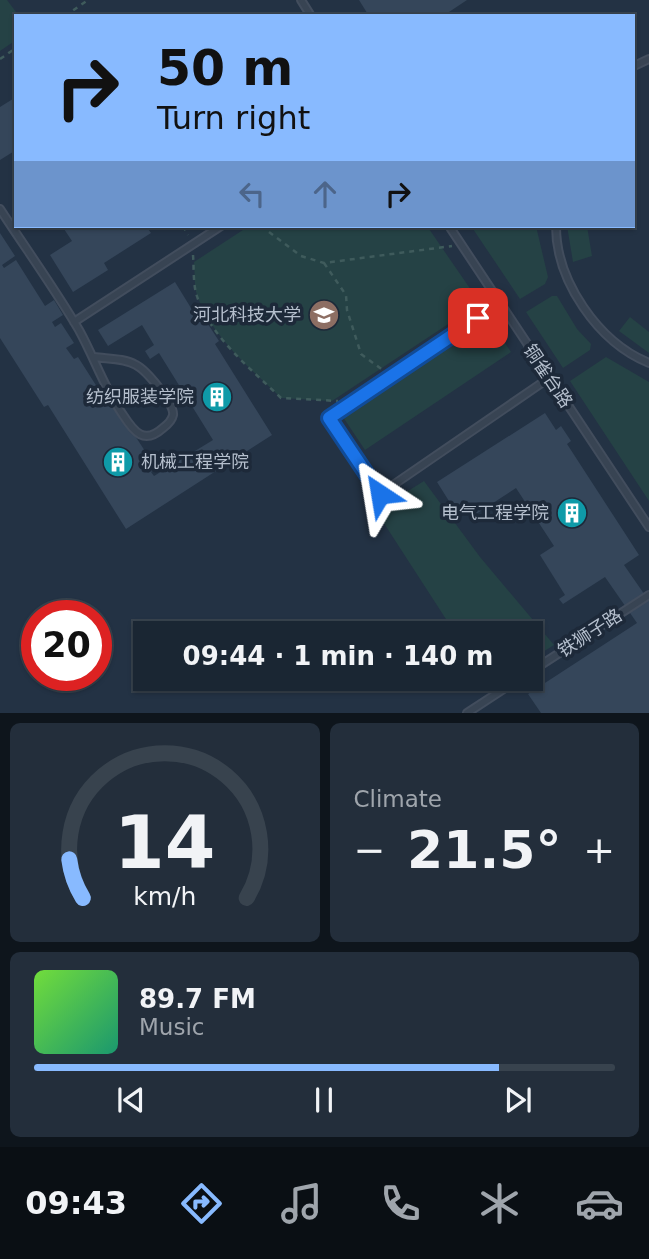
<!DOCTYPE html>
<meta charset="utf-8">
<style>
body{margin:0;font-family:"DejaVu Sans","Noto Sans SC",sans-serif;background:#232e3b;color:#f1f3f6;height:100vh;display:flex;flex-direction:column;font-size:26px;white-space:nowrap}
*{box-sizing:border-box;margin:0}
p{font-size:23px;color:#9fa5ac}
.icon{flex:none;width:38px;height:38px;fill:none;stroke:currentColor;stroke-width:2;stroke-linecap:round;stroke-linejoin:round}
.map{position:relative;height:713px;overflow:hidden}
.sheet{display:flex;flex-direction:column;gap:10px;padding:10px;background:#0e151c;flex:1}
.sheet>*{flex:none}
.top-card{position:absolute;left:14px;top:14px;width:621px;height:214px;border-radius:0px;box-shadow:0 2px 5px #0004,0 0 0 2px #38434e;background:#88baff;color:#111;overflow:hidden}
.speed{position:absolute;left:21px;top:600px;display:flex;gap:14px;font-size:35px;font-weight:700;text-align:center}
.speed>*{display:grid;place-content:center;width:91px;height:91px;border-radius:50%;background:#1a2633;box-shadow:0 2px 5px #0004,0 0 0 2px #38434e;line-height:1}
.speed .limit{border:10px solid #d22;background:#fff;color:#111}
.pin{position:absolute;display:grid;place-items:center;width:60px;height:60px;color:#fff;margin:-30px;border-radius:14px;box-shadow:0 4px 10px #0006}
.me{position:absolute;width:77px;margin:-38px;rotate:327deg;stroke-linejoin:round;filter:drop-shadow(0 0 5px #0008)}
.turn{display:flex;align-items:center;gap:24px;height:147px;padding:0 28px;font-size:32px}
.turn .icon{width:91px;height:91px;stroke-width:2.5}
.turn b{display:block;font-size:49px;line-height:60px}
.lanes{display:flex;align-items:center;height:66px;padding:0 28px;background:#0003;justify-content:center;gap:35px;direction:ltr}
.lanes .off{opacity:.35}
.big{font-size:52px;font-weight:600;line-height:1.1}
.sheet .tile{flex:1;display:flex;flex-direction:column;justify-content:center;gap:10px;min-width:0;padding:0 24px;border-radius:10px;background:#232e3b}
.sheet .dial{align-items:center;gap:0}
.dial svg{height:182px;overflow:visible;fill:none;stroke:#38434e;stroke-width:7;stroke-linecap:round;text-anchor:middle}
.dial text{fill:#f1f3f6;stroke:none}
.song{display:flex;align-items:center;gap:21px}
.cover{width:84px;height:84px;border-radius:10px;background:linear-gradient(135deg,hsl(100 70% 55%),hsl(160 70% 35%))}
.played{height:7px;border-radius:4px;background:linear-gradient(90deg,#88baff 80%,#38434e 80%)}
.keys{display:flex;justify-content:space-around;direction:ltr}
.heat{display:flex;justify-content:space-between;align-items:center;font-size:38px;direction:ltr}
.sheet .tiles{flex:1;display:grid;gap:10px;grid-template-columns:1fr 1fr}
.tile:last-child{grid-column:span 2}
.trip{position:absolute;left:133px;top:621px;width:410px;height:70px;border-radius:0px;background:#1a2633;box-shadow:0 2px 5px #0004,0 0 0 2px #38434e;font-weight:600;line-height:70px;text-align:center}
.dock{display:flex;height:112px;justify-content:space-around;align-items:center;background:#0a0f14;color:#9fa5ac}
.dock .icon{width:49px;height:49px}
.dock .active{color:#88baff}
.dock b{font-size:32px;color:#f1f3f6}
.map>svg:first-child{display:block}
.green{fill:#254245}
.building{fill:#35465a}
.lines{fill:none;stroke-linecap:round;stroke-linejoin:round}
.service-casing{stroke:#424d5d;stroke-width:10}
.path{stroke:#3f5b5c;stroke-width:2.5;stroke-dasharray:5 5;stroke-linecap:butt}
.service{stroke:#384453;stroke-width:6}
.route-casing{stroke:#114b97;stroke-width:18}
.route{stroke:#1a73e8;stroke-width:12}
.labels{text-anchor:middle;stroke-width:7;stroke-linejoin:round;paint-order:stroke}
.poi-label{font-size:18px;fill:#b5bfcd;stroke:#1d2939;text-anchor:end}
.street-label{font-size:18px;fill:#b5bfcd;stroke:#1d2939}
</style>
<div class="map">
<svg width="649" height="713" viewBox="0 0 649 713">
<rect width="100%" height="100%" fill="#233244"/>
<!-- green -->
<path class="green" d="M 0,0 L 7,0 L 19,16 L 16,16 L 16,40 L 0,51 Z
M 249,226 L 427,226 L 480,303 L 332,401 L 281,398 C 250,368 212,337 197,295 C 194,286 195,273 194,262 Z
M 471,226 L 536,226 L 548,277 L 545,284 L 520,299 Z
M 567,226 L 587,226 L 592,256 L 573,262 Z
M 552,296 L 557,296 L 577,329 L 591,344 L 590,350 L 563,368 L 526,312 Z
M 630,317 L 649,332 L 649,353 L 619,331 Z
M 489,319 L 511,352 L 365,450 L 343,417 Z
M 606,357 L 649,382 L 649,501 L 570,381 Z
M 424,481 L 480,557 L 554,645 L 530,660 L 530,634 L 455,633 L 376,511 Z"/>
<!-- building -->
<path class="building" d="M 359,0 L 467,0 L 443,16 L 369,16 Z
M 16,97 L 16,150 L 0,160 L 0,107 Z
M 62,226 L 146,226 L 151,233 L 104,263 L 108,270 L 73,292 L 50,255 L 72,241 Z
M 0,233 L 15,256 L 2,265 L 4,268 L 16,260 L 45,306 L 54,300 L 63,315 L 52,322 L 55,327 L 61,323 L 74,343 L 66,348 L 74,359 L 78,357 L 99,390 L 104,388 L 156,468 L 151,472 L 154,476 L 213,440 L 159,353 L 150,359 L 145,351 L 154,345 L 142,325 L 108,346 L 98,330 L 175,282 L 199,321 L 204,318 L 219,341 L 215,344 L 272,435 L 126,529 L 48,405 L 44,407 L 0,338 Z
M 545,413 L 556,430 L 561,426 L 571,441 L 567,444 L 639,555 L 624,565 L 649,601 L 649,713 L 541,713 L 528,694 L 637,623 L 605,577 L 563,604 L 559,599 L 565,595 L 540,555 L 554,546 L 516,488 L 470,518 L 461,504 L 454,509 L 437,482 Z"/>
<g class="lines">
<!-- service casing -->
<g class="service-casing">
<path id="service" d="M 301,0 L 311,16
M 634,66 L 649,59
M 0,209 C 26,249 55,289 79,330 C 95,359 104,388 123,415 C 134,432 144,445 163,428 C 167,425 172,420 173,415 C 175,404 146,370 136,365 C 124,358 108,359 94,357
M 449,226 L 649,527
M 556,226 C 556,281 598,342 649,363
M 500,303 L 329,418 L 380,494 L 549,378
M 74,322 L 221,226
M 530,672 L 649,595
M 467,713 L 519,679"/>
</g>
<!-- path -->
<path class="path" d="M 65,16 L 88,0
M 0,59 L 16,48
M 183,226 L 188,235
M 261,226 L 301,256 L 324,263 L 452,246
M 193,255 C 194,267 193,281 196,293 C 208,335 251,369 281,398 L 338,401
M 324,263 L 346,295 L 347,310 L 361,354 L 384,371"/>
<!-- service -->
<use href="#service" class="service"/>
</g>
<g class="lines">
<!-- route casing -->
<g class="route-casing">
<path id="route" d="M 380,494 L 329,418 L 478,318"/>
</g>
<!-- route -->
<use href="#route" class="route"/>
</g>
<!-- icons -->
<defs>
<g id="university-disc" transform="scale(1.575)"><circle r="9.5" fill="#8d6e63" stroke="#1d2939"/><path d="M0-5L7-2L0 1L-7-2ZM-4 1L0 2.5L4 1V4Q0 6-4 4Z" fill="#fff"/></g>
<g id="building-disc" transform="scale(1.575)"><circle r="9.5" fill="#0f9aa8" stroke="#1d2939"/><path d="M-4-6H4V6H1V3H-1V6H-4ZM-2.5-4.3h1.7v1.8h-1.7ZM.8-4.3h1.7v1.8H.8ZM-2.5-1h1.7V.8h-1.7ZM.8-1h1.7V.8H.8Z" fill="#fff"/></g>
</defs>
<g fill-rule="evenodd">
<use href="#university-disc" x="324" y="315"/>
<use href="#building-disc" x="217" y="397"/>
<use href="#building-disc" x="118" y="462"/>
<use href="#building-disc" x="572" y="513"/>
</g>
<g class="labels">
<!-- poi labels -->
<g class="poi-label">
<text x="301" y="321">河北科技大学</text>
<text x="194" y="403">纺织服装学院</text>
<text x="141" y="468" text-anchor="start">机械工程学院</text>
<text x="549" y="519">电气工程学院</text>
</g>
<!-- street labels -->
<g class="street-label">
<text transform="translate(548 376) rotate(56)" y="6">铜雀台路</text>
<text transform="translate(590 633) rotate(-33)" y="6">铁狮子路</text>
</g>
</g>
</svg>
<div class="speed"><div class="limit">20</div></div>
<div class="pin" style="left:478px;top:318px;background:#d93025"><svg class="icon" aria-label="arrive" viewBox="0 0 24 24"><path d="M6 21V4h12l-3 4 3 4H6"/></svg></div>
<svg class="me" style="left:380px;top:494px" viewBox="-20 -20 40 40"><path d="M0-17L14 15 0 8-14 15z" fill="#1a73e8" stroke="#fff" stroke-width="4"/></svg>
<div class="trip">09:44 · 1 min · 140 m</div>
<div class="top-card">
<div class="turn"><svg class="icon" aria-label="right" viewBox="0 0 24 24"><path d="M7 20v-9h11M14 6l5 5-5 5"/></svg><div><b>50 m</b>Turn right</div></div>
<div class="lanes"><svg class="icon off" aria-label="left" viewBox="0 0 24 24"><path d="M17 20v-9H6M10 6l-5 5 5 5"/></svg><svg class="icon off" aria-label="ahead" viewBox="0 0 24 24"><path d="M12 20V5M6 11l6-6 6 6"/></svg><svg class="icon" aria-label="right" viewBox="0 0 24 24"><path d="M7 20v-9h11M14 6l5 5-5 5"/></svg></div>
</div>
</div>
<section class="sheet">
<div class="tiles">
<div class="tile dial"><svg viewBox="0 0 100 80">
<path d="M14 69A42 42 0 1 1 86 69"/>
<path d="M14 69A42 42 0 0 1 8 52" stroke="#88baff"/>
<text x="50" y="56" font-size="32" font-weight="700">14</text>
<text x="50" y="72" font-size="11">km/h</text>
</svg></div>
<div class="tile"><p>Climate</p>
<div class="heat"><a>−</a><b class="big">21.5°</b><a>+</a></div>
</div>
<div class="tile">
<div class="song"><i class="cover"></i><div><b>89.7 FM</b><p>Music</p></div></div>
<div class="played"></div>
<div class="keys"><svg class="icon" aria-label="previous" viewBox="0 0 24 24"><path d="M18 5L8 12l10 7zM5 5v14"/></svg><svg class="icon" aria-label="pause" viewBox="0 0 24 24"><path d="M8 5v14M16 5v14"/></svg><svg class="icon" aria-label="next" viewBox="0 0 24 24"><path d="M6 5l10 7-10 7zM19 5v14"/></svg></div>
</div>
</div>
</section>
<nav class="dock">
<b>09:43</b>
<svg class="icon active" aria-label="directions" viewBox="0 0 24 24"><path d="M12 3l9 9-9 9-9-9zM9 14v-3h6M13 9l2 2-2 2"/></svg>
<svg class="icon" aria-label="music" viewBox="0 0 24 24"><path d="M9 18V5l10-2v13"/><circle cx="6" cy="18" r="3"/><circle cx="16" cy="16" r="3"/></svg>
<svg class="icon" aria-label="phone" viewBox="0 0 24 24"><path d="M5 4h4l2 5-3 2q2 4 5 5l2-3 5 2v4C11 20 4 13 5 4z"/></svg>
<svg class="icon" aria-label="climate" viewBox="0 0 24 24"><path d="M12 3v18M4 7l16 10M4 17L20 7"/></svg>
<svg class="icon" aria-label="car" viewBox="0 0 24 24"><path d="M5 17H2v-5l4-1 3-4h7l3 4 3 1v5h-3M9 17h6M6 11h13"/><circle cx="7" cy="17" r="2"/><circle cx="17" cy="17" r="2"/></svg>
</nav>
